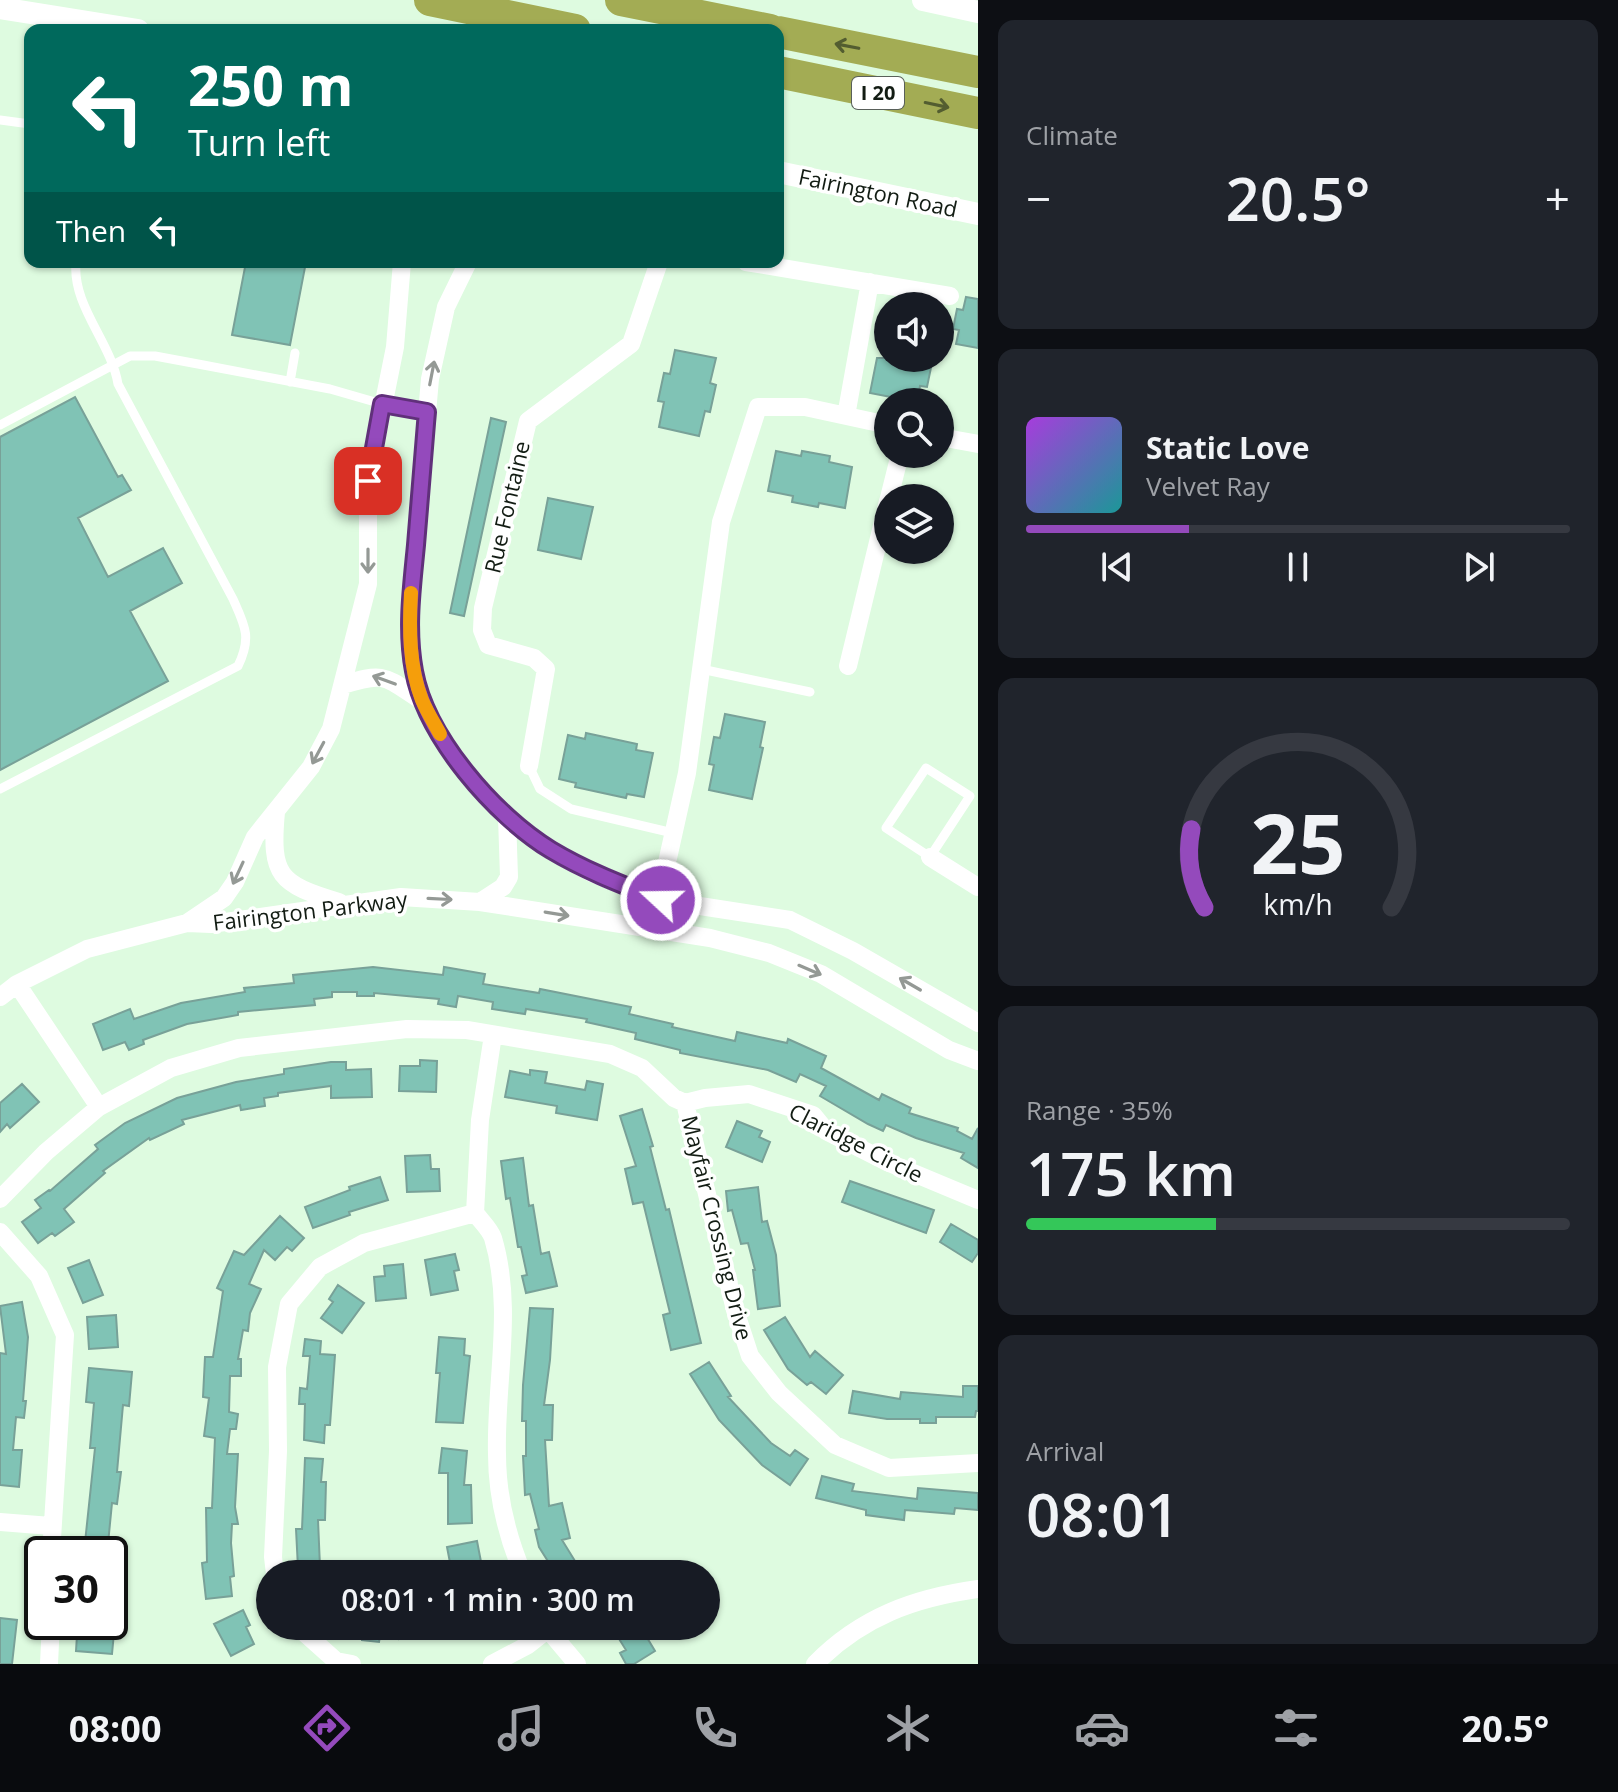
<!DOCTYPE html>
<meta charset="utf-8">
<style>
body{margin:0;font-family:"Open Sans",sans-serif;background:#20242c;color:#f1f3f6;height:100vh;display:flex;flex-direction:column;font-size:30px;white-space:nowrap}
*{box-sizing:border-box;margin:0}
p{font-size:26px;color:#9ea1a6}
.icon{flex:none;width:44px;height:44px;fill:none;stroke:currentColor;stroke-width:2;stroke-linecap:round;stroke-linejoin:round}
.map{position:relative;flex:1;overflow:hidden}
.drawer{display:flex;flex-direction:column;gap:20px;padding:20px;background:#0d0f14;width:640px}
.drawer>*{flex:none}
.banner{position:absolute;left:24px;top:24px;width:760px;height:244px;border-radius:16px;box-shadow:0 2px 6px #0004;background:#00695c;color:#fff;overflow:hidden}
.fabs{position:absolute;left:874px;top:292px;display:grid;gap:16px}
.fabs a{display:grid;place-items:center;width:80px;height:80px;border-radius:50%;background:#171b24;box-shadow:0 2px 6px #0004;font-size:40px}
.speed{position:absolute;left:24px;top:1536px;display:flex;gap:16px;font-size:40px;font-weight:700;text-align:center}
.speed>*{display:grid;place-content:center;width:104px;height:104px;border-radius:50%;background:#171b24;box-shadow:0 2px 6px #0004;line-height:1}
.speed .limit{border:4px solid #111;border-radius:12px;background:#fff;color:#111}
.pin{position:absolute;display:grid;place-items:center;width:68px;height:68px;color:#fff;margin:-34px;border-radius:16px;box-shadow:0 4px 12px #0006}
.me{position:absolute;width:88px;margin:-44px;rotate:291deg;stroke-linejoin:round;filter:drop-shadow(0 0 6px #0008)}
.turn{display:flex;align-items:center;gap:28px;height:168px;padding:0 32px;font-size:36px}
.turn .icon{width:104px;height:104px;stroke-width:2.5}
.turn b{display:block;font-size:56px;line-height:68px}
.then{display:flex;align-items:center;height:76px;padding:0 32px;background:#0003;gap:16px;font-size:30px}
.big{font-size:60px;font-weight:600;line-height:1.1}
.drawer .card{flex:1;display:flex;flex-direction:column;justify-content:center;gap:12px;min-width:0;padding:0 28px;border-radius:16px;background:#20242c}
.drawer .dial{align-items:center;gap:0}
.dial svg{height:208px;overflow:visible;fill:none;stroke:#363941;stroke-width:7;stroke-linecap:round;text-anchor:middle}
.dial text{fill:#f1f3f6;stroke:none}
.song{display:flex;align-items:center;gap:24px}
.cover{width:96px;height:96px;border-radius:12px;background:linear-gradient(135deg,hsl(280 70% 55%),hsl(180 70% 35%))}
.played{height:8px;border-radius:4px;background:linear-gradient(90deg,#944abc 30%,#363941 30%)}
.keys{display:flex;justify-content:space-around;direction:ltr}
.heat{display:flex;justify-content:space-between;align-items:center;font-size:44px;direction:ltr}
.charge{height:12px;border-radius:6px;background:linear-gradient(90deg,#34c759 35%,#363941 0)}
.trip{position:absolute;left:256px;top:1560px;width:464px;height:80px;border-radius:40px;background:#171b24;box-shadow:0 2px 6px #0004;font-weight:600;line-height:80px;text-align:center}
.tab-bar{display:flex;height:128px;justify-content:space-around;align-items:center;background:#090b0e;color:#9ea1a6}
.tab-bar .icon{width:56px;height:56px}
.tab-bar .selected{color:#944abc}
.tab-bar b{font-size:36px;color:#f1f3f6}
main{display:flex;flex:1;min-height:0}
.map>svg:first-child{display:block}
.building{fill:#80c3b5;stroke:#78a198;stroke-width:2}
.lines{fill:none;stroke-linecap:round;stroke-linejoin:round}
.service{stroke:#fff;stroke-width:9}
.minor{stroke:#fff;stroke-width:18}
.tertiary{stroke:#fff;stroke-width:22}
.motorway{stroke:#a3ac54;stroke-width:32}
.oneway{stroke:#535d30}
.oneway2{stroke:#949995}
.route-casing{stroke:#60307a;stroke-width:20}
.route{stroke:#944abc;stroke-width:14}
.slow{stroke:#f59e0b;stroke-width:14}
.labels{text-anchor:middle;stroke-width:7;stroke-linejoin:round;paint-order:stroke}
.shield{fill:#fff;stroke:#59605a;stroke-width:2}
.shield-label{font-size:20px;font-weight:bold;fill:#121c13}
.street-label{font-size:22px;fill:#121c13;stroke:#fff}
</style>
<main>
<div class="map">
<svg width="978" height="1664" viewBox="0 0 978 1664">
<rect width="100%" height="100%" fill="#defbe0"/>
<!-- building -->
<path class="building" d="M 246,262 L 306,262 L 290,345 L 232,335 Z
M 966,297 L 978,299 L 978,348 L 956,344 L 959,330 L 953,329 L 957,309 L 963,310 Z
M 675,350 L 716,358 L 710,383 L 716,385 L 710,412 L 705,411 L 699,436 L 659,427 L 664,402 L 658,401 L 664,373 L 670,374 Z
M 877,358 L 933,358 L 927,387 L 920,386 L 917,402 L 870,393 Z
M 75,397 L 118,477 L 122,475 L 131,490 L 78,518 L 108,577 L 163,548 L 182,583 L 130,611 L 168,681 L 0,770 L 0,437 Z
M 491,418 L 506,422 L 464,616 L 450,613 Z
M 776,451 L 801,456 L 802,451 L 830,456 L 829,462 L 852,467 L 845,508 L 819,503 L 818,507 L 792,502 L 793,496 L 768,491 Z
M 548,498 L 593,507 L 581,559 L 538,550 Z
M 725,714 L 765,722 L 760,747 L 763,748 L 752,799 L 709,790 L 714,765 L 709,764 L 714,737 L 720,738 Z
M 586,733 L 637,744 L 636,750 L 653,753 L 644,797 L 627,794 L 626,798 L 575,787 L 576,783 L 559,779 L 568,735 L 585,739 Z
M 373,967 L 443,975 L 444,967 L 485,974 L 483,984 L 539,993 L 540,989 L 631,1007 L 629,1014 L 673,1024 L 672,1027 L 735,1041 L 737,1032 L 787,1043 L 788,1039 L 826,1056 L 821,1068 L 879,1100 L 882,1094 L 911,1108 L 909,1113 L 958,1128 L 957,1131 L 972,1139 L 978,1128 L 978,1168 L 961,1158 L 964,1153 L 916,1138 L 886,1125 L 883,1131 L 868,1124 L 820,1096 L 826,1086 L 800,1074 L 796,1082 L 768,1070 L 680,1053 L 680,1050 L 635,1039 L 636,1033 L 586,1022 L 587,1019 L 526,1009 L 525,1014 L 492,1009 L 493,1002 L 458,996 L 456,1007 L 438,1004 L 439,999 L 374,993 L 374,996 L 357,996 L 357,992 L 332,992 L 332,997 L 314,999 L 315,1005 L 238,1012 L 238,1015 L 187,1024 L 143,1040 L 144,1044 L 129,1050 L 125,1042 L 103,1050 L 93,1024 L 130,1009 L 134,1019 L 181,1003 L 245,992 L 244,988 L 294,983 L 293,975 Z
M 420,1060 L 437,1061 L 436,1092 L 399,1091 L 400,1066 L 420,1066 Z
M 331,1062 L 346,1062 L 346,1070 L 371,1069 L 372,1097 L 331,1098 L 331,1086 L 278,1093 L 278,1096 L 264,1098 L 265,1106 L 241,1110 L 240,1105 L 182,1120 L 184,1124 L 150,1140 L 149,1138 L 103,1171 L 105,1173 L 64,1209 L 74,1222 L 55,1236 L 52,1233 L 38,1243 L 22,1222 L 41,1208 L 35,1200 L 49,1190 L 50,1191 L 98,1149 L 95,1145 L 125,1123 L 177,1098 L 236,1082 L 284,1074 L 284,1069 Z
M 530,1070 L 547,1072 L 545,1083 L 585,1090 L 587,1081 L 603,1084 L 597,1120 L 556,1113 L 557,1106 L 505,1097 L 510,1071 L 530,1075 Z
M 22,1084 L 39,1102 L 10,1128 L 7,1124 L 0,1132 L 0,1103 Z
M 642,1109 L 653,1146 L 650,1147 L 666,1210 L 669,1209 L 701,1343 L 671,1350 L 663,1315 L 670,1313 L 643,1202 L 633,1204 L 625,1169 L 636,1166 L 620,1116 Z
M 737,1121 L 762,1131 L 759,1137 L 770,1142 L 762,1162 L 726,1147 Z
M 430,1155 L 431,1169 L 439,1169 L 440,1191 L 407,1192 L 405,1156 Z
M 523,1158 L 529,1206 L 533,1205 L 541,1254 L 549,1252 L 557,1286 L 526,1293 L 522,1276 L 527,1275 L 521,1247 L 518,1247 L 510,1198 L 506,1199 L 501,1161 Z
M 380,1177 L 388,1200 L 349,1212 L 350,1215 L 313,1228 L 305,1207 L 350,1190 L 349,1187 Z
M 850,1181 L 934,1210 L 926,1233 L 842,1202 Z
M 758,1187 L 762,1222 L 767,1221 L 776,1255 L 780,1306 L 758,1309 L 753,1270 L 755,1270 L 748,1243 L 741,1244 L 732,1210 L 728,1211 L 726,1191 Z
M 280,1216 L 304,1238 L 292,1251 L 287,1247 L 275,1260 L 264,1250 L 249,1284 L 261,1289 L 250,1313 L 248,1331 L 243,1330 L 238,1359 L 241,1359 L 241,1376 L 230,1376 L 229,1412 L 238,1414 L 236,1429 L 230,1429 L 227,1454 L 238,1454 L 235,1507 L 238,1524 L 232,1524 L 231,1543 L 234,1576 L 230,1577 L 232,1596 L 206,1599 L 202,1563 L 207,1562 L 206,1508 L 212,1508 L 215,1438 L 204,1436 L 209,1398 L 203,1397 L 205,1357 L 213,1357 L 223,1291 L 217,1288 L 234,1251 L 244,1255 Z
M 951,1224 L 978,1240 L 978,1253 L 972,1262 L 940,1242 Z
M 455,1254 L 459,1270 L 454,1271 L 458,1290 L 431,1295 L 425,1260 Z
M 89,1260 L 103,1295 L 83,1303 L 68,1268 Z
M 403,1264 L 406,1298 L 376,1301 L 374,1277 L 385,1276 L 384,1266 Z
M 338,1285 L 364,1303 L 342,1333 L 321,1318 L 333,1302 L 329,1299 Z
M 22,1302 L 28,1337 L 23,1401 L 26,1401 L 24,1418 L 16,1417 L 13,1450 L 22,1450 L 19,1487 L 0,1485 L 0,1353 L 6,1354 L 0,1306 Z
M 530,1308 L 553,1309 L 550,1360 L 544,1405 L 553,1405 L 552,1440 L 545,1440 L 549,1506 L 562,1503 L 570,1538 L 562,1540 L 583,1574 L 556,1574 L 539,1547 L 535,1530 L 539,1529 L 530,1494 L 525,1495 L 523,1456 L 526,1456 L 526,1421 L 522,1421 L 523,1385 Z
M 116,1315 L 118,1347 L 89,1349 L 87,1317 Z
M 785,1317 L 810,1357 L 815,1351 L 843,1375 L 826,1394 L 811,1382 L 807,1385 L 788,1369 L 764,1330 Z
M 439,1337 L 465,1339 L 464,1355 L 470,1356 L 463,1423 L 436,1422 L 440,1373 L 436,1373 Z
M 305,1339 L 321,1341 L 320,1354 L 335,1355 L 330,1425 L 325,1425 L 324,1443 L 304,1440 L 305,1404 L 299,1404 L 300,1388 L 307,1389 L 310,1356 L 303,1356 Z
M 709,1362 L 731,1396 L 728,1397 L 771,1443 L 790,1456 L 795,1450 L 808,1459 L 790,1485 L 762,1465 L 719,1420 L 690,1374 Z
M 89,1368 L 132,1372 L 129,1406 L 123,1405 L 117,1472 L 121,1472 L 117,1504 L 112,1503 L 107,1554 L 84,1552 L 95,1448 L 90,1448 L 94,1403 L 86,1402 Z
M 963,1386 L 978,1386 L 978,1411 L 976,1411 L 975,1417 L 936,1417 L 936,1423 L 920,1423 L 920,1419 L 887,1419 L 849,1413 L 853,1391 L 900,1399 L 901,1392 L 963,1397 Z
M 442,1448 L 467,1451 L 464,1485 L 471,1485 L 472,1523 L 448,1524 L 448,1473 L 439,1473 Z
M 305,1458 L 323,1459 L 321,1482 L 326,1482 L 325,1520 L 318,1520 L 320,1567 L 298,1568 L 296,1529 L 302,1529 Z
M 822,1476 L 854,1484 L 852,1491 L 917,1499 L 918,1488 L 978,1493 L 978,1510 L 955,1508 L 954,1514 L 905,1510 L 904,1520 L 866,1515 L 866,1510 L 816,1498 Z
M 477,1541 L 482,1567 L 452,1573 L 447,1547 Z
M 243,1610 L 250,1625 L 246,1627 L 254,1644 L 231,1656 L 214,1624 Z
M 0,1618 L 17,1620 L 12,1664 L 0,1664 Z
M 88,1622 L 115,1622 L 112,1654 L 76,1651 L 77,1635 L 87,1635 Z
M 361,1626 L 400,1626 L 398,1639 L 380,1636 L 379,1642 L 362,1640 Z
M 611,1626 L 640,1626 L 655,1651 L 634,1664 L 626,1664 L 620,1653 L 626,1650 Z"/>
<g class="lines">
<!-- service -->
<path class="service" d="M 0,120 L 30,124
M 290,382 L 295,353
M 0,425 L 130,356 L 155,356 L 198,364 L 330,389 L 382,404
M 701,669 L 810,692
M 529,766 L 540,789 L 571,809 L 673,833
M 926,768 L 970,796 L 930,857 L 886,828 Z
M 0,789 L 238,666 C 252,637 245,626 233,599 L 118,384 C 111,342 72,306 76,262"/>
<!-- minor -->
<path class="minor" d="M 468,262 L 446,307 L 430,379 L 409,618 L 414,671 L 422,701 L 443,740 L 473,781 L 507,817 L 548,849 L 592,873 L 661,900 L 790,920 L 853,951 L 978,1023
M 746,262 L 950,296
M 382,404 L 427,412
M 846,416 L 870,282
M 940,437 L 978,444
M 889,498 L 900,454
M 848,666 L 888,501
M 343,685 C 386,671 385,677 422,701
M 529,766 L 546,669 L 534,658 L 488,645 L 482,630 L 483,608 L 528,421 L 631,344 L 659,262
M 276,812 C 270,876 279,884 339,902
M 930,857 L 978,887
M 480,902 L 503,887 L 509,877 L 507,817
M 187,923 L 211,924 L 401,897 L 480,902 L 710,938 L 769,953 L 821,974 L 949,1050 L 978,1061
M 658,930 L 664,876 L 687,773 L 721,522 L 758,407 L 805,407 L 888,425
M 17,984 L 99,1107
M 0,997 L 17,984 L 87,949 L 187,923 L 224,898 L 235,882 L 255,837 L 311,767 L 331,729 L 368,584 L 368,481 L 395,347 L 402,262
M 493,1035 L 480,1120 L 475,1213 C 481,1221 490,1229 493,1238 C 514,1308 495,1383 497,1454 C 497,1495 507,1536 523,1574
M 685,1103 L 705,1098 L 749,1094 L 813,1115 L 826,1131 L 887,1162 L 978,1200
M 0,1199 L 46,1152 L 99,1107 L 171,1068 L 239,1048 L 407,1029 L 467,1030 L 610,1054 L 642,1068 L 674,1098 L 685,1103 L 735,1310 L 750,1356 L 779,1393 L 835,1445 L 889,1468 L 978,1463
M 0,1232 L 39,1276 L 65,1335 L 51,1554
M 0,1522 L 51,1526
M 275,1574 L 273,1557 L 278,1451 L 277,1367 L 289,1304 L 320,1267 L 364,1243 L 475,1213
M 297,1626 L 336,1661 L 352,1664
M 545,1626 L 577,1664
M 49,1664 L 51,1622
M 492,1664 L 528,1645 L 547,1630
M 815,1664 C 861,1617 914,1598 978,1589"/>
<!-- tertiary -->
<path class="tertiary" d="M 923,0 L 978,12
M 0,8 L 138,30
M 778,172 L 978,214"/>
<!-- motorway -->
<path class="motorway" d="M 430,0 L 575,30
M 621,0 L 770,30
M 778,32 L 978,72
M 778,72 L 978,113"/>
</g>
<!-- one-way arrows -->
<defs><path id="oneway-shaft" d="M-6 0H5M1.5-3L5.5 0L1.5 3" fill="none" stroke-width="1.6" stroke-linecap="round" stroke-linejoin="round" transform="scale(2)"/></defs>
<g class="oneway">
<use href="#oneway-shaft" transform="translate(847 46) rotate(-169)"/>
<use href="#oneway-shaft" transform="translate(937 105) rotate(12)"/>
</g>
<g class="oneway2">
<use href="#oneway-shaft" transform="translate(432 373) rotate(-79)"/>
<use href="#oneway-shaft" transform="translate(368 561) rotate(90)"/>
<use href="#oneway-shaft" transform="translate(384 680) rotate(-160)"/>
<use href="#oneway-shaft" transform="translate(318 753) rotate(118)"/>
<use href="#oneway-shaft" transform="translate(238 873) rotate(115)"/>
<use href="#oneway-shaft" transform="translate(440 899) rotate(3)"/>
<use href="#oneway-shaft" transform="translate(557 914) rotate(9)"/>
<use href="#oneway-shaft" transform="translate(810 970) rotate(23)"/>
<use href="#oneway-shaft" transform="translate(910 984) rotate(-150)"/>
</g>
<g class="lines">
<!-- route casing -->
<g class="route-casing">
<path id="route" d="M 368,481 L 382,404 L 427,412 C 423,456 420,500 416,545 C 412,587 406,629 414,671 C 426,737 495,816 551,850 C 586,871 623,885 661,900"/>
</g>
<!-- route -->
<use href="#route" class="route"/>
<!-- slow -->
<path class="slow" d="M 411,593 C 409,628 409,667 422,700 C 427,712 434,723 440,734"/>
</g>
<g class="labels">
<!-- shield labels -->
<rect class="shield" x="852" y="77" width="52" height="32" rx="6"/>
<g class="shield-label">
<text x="878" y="100">I 20</text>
</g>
<!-- street labels -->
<g class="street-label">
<text transform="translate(878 193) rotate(12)" y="8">Fairington Road</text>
<text transform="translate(507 507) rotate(-77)" y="8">Rue Fontaine</text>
<text transform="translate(310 911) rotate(-7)" y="8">Fairington Parkway</text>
<text transform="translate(856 1143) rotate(27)" y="8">Claridge Circle</text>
<text transform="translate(717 1228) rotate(76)" y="8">Mayfair Crossing Drive</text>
</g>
</g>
</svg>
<div class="fabs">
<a><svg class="icon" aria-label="sound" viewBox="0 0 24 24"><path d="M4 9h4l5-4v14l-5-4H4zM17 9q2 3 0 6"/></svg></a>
<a><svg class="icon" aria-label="search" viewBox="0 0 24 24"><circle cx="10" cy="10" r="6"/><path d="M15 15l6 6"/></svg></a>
<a><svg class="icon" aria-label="layers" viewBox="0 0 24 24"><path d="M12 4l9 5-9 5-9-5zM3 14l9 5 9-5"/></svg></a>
</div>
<div class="speed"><div class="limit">30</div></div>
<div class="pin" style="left:368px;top:481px;background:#d93025"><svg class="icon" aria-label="arrive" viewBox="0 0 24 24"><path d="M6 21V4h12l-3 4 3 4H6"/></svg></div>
<svg class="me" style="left:661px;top:900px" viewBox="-20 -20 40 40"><circle r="17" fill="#944abc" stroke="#fff" stroke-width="3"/><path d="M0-11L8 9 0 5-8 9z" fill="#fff"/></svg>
<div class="trip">08:01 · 1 min · 300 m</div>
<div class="banner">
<div class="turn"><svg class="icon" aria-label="left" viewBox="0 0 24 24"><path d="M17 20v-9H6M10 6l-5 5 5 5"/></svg><div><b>250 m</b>Turn left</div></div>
<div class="then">Then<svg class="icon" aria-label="left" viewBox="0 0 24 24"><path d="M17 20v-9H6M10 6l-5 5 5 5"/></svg></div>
</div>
</div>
<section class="drawer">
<div class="card"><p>Climate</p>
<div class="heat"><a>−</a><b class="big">20.5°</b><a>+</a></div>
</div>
<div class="card">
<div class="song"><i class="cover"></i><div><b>Static Love</b><p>Velvet Ray</p></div></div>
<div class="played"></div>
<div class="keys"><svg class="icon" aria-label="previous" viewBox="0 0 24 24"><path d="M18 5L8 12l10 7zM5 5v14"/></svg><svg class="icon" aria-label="pause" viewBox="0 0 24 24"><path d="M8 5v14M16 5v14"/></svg><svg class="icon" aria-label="next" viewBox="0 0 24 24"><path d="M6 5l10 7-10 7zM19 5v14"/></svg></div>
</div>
<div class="card dial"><svg viewBox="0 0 100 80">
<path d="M14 69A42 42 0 1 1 86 69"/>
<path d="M14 69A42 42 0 0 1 9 39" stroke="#944abc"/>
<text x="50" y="56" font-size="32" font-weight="700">25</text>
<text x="50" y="72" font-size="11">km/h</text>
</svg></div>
<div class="card"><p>Range · 35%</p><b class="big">175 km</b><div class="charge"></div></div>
<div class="card"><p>Arrival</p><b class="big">08:01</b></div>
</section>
</main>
<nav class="tab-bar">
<b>08:00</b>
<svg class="icon selected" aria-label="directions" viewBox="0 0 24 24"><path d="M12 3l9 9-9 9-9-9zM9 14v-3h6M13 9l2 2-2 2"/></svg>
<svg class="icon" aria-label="music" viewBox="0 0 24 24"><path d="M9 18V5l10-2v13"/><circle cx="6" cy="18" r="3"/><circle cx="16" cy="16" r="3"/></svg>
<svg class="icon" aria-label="phone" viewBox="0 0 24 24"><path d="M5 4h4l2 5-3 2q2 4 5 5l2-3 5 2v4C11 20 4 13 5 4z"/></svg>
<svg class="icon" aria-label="climate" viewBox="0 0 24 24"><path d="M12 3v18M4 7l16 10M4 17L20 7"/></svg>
<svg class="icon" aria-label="car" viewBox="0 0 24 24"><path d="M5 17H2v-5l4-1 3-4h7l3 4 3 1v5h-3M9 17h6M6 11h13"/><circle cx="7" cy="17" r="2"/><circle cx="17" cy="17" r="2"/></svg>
<svg class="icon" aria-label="filters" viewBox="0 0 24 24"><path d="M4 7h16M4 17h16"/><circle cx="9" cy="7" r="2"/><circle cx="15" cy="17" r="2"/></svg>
<b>20.5°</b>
</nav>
